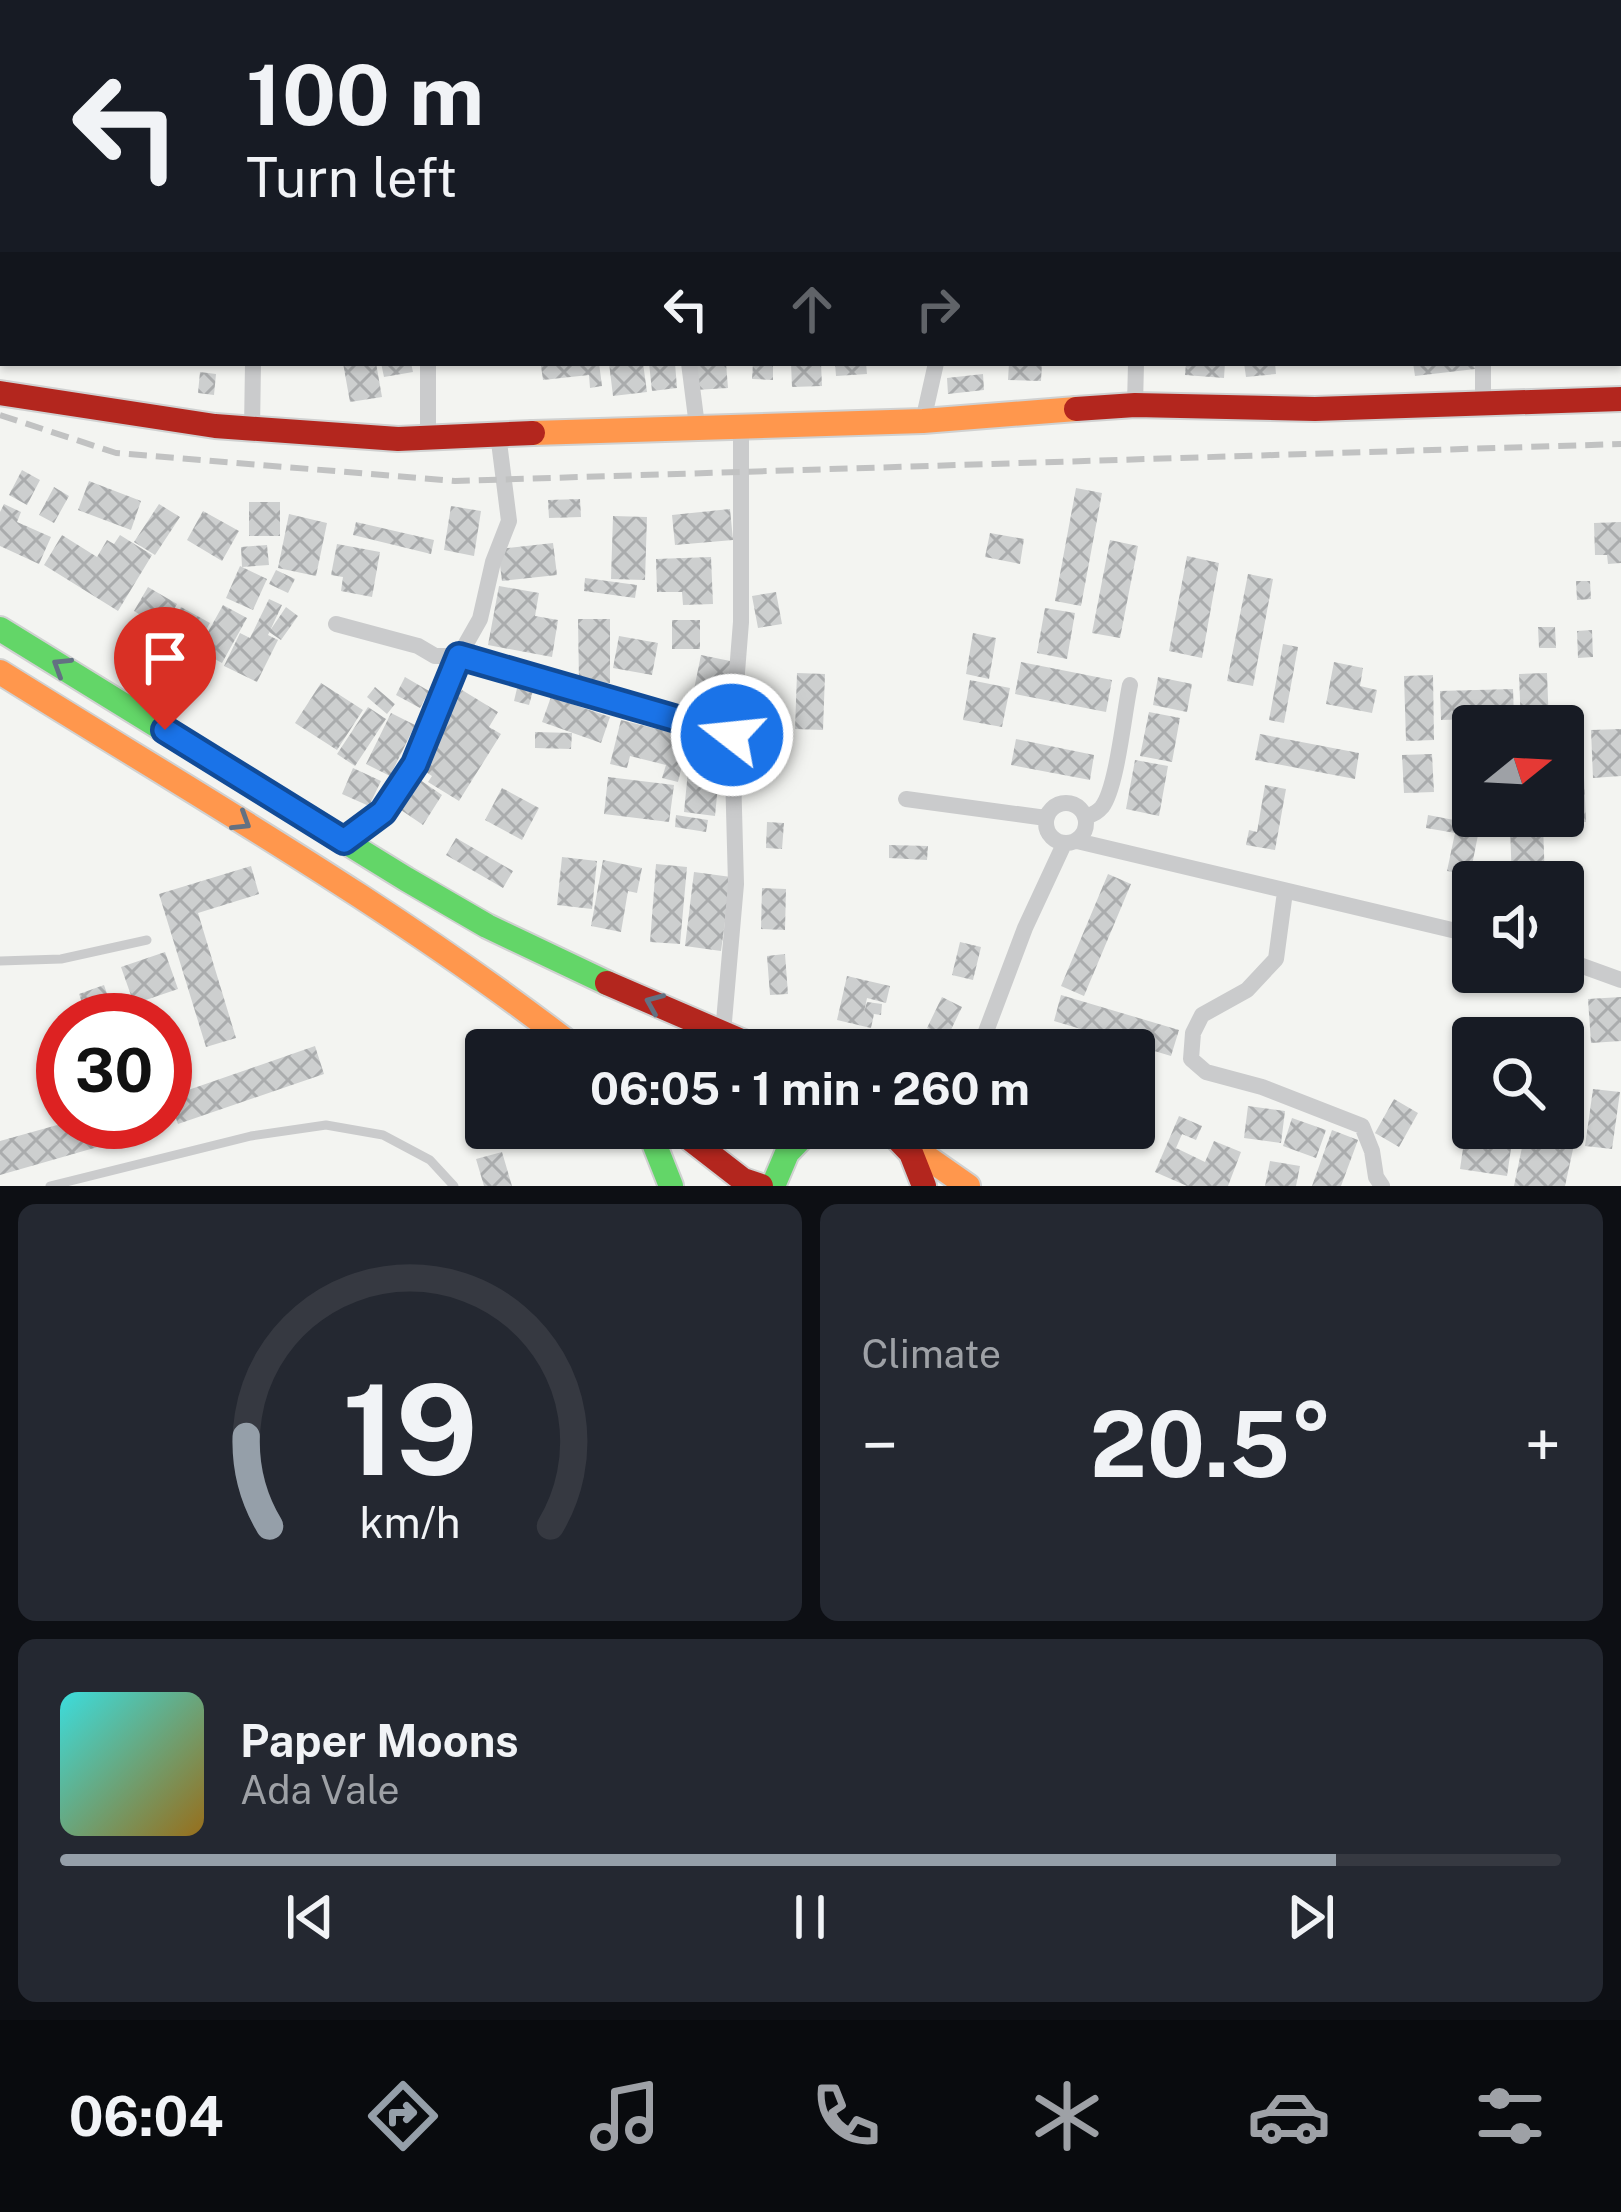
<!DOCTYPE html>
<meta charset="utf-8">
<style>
body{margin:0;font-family:"Public Sans",sans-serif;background:#242831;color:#f1f3f6;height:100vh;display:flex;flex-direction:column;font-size:45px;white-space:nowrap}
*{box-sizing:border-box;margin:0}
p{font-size:39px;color:#9ea1a6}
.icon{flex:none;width:66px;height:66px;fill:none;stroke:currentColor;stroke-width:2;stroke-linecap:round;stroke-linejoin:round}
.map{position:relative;height:1186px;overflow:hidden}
.side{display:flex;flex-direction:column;gap:18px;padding:18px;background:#0d0f14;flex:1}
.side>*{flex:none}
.hud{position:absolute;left:0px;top:0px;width:1623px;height:366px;box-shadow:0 3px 9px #0004;background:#171b24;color:#f1f3f6;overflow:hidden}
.needle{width:78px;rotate:72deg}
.buttons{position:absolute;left:1452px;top:705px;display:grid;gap:24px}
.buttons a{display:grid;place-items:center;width:132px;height:132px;border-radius:12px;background:#171b24;box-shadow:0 3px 9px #0004;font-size:60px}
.speed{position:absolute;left:36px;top:993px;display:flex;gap:24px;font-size:60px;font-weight:700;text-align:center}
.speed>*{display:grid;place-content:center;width:156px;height:156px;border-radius:50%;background:#171b24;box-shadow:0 3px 9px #0004;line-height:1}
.speed .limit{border:18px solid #d22;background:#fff;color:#111}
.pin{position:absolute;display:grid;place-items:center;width:102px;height:102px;color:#fff;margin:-123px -51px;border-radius:50% 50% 50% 0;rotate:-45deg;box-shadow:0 0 12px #0007}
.pin .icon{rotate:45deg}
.me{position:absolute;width:132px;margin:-66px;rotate:286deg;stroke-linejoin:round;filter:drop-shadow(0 0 9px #0008)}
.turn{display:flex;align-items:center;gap:42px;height:252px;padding:0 48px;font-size:54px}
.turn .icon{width:156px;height:156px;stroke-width:2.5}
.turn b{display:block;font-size:84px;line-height:102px}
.lanes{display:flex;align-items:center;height:114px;padding:0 48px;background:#0003;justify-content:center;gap:60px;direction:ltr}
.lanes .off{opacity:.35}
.big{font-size:90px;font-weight:700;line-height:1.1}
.side .tile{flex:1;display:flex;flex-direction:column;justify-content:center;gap:18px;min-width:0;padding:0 42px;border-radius:18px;background:#242831}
.side .dial{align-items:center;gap:0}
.dial svg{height:312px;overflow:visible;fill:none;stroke:#363941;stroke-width:7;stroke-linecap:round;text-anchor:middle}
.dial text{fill:#f1f3f6;stroke:none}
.song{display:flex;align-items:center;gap:36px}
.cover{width:144px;height:144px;border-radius:18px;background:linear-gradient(135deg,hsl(180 70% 55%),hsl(40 70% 35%))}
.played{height:12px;border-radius:6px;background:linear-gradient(90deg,#959fa9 85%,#363941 85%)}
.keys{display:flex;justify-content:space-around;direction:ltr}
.heat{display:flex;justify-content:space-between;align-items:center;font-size:66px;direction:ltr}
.side .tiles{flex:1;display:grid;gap:18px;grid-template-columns:1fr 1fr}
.tile:last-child{grid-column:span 2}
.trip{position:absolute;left:465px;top:1029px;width:690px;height:120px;border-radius:12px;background:#171b24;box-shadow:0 3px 9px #0004;font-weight:700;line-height:120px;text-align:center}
.dock{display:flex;height:192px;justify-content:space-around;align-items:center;background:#090b0e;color:#9ea1a6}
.dock .icon{width:84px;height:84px}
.dock .active{color:#959fa9}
.dock b{font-size:54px;color:#f1f3f6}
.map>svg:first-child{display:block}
.building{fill:url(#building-cross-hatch)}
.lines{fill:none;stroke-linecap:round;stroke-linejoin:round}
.fast-casing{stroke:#d0d1d1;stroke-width:28}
.slow-casing{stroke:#d0d1d1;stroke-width:28}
.jam-casing{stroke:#d0d1d1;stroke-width:28}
.lane{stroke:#cacbcc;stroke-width:9}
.street{stroke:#cacbcc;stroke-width:16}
.fast{stroke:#63d668;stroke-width:24}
.slow{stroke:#ff974d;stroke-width:24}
.jam{stroke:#b3261e;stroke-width:24}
.rail{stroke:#c1c2c2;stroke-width:6;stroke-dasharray:18 9;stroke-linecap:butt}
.oneway{stroke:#637182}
.route-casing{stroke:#114b97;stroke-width:30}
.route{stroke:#1a73e8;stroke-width:21}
</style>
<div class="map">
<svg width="1621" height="1186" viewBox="0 0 1621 1186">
<defs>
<pattern id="building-cross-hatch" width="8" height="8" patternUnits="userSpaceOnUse" patternTransform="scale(3)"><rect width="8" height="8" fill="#cdcfcf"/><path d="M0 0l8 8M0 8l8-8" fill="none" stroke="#aaacad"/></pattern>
</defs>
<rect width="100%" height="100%" fill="#f3f4f1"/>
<!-- building -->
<path class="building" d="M 343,363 L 376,363 L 382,397 L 350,402 Z
M 381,363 L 411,363 L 413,372 L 384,377 Z
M 571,363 L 599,363 L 602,386 L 590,388 L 589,375 L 543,380 L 541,366 Z
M 609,363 L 643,363 L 647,392 L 613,396 Z
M 649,363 L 675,363 L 677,388 L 652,391 Z
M 693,363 L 726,363 L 728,388 L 695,390 Z
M 753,363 L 773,363 L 773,380 L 752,379 Z
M 791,363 L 821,363 L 822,386 L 792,387 Z
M 835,363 L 866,363 L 867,374 L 836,376 Z
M 1009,363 L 1042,363 L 1041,381 L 1008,380 Z
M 1186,363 L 1225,363 L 1224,378 L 1185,375 Z
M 1244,363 L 1275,363 L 1276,374 L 1246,377 Z
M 1413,363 L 1474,363 L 1475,369 L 1415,376 Z
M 200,372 L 216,374 L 214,395 L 198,393 Z
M 983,374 L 984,390 L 948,394 L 947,378 Z
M 22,470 L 40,480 L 27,505 L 9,495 Z
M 89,481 L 141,501 L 131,530 L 78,510 Z
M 54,487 L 69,496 L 54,523 L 39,515 Z
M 1076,488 L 1102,493 L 1081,606 L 1055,601 Z
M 580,499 L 581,517 L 549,518 L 548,500 Z
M 249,502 L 280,502 L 280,536 L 249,536 Z
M 4,504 L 21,512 L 17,522 L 51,537 L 39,564 L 0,546 L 0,512 Z
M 159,504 L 180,517 L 155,555 L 134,542 Z
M 451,506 L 481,511 L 474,556 L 444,550 Z
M 730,509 L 733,540 L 675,545 L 672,515 Z
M 203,511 L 239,531 L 222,561 L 187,540 Z
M 289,514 L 327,523 L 316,576 L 278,568 Z
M 613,516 L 647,517 L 645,580 L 611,579 Z
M 356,522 L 434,540 L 431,554 L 353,535 Z
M 1621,522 L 1621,563 L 1608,564 L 1607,555 L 1595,555 L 1594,523 Z
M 990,533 L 1024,539 L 1020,564 L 985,557 Z
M 62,535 L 97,557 L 107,540 L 114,544 L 120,535 L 152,555 L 118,611 L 44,565 Z
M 1110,540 L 1138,546 L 1120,638 L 1092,633 Z
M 553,543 L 557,575 L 502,581 L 498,549 Z
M 337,544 L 380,552 L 372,597 L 341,591 L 343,577 L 331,575 Z
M 267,545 L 269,565 L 242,567 L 241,547 Z
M 1187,556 L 1219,563 L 1202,658 L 1169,651 Z
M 711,557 L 713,604 L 683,605 L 682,592 L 657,592 L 656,559 Z
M 240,566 L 267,579 L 253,610 L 226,598 Z
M 276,570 L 295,579 L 288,593 L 269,584 Z
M 1248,574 L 1273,579 L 1253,686 L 1227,681 Z
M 585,578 L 637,585 L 635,598 L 584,591 Z
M 1576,581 L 1590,581 L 1591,599 L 1577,600 Z
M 499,586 L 539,593 L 535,616 L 558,620 L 552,657 L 488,645 Z
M 148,587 L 177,604 L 163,629 L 134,611 Z
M 776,592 L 782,624 L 758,628 L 752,596 Z
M 269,599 L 282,605 L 268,635 L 278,640 L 257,682 L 224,666 L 240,633 L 250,638 Z
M 223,605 L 247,618 L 222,663 L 198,650 Z
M 181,607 L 210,623 L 196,648 L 167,633 Z
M 286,607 L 298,616 L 281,640 L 269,632 Z
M 1045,608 L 1075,613 L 1067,659 L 1037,653 Z
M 578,619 L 610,619 L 610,683 L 579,683 Z
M 672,620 L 700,620 L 700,649 L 672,649 Z
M 1538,627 L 1555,627 L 1556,648 L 1539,648 Z
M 1592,630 L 1593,657 L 1578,658 L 1577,631 Z
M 973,633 L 996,638 L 989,679 L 966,674 Z
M 619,636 L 658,643 L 652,675 L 613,668 Z
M 1283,644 L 1298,647 L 1284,723 L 1269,720 Z
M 701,655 L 735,662 L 726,711 L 691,704 Z
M 1021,662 L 1112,680 L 1106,712 L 1015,694 Z
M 1334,662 L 1363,668 L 1360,686 L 1377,690 L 1372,713 L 1326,704 Z
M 797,673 L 825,674 L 823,730 L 795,729 Z
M 1547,673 L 1549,726 L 1521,726 L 1519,674 Z
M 1433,675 L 1434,740 L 1406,741 L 1404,676 Z
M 405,677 L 429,691 L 420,708 L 396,695 Z
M 1158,677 L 1192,684 L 1187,712 L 1153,705 Z
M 519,680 L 535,684 L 529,705 L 514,701 Z
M 970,680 L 1010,688 L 1002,727 L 963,720 Z
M 321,683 L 363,710 L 337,750 L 295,723 Z
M 375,687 L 395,704 L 387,714 L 367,697 Z
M 1513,689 L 1514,718 L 1441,720 L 1440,691 Z
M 462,690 L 498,712 L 489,727 L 501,734 L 459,801 L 428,782 L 432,776 L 415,765 Z
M 551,697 L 610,717 L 601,743 L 542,722 Z
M 368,707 L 386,719 L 355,766 L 337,754 Z
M 1149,712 L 1180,718 L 1172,762 L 1140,756 Z
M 391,713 L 415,725 L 390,776 L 366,764 Z
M 621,720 L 689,737 L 678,782 L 662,778 L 666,765 L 630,756 L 627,768 L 610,764 Z
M 1621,729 L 1621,776 L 1593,778 L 1591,730 Z
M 535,732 L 572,733 L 571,749 L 535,748 Z
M 1260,734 L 1359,753 L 1355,779 L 1255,760 Z
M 1016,739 L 1094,755 L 1090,780 L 1011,765 Z
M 691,741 L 722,745 L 715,816 L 684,812 Z
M 1432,754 L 1434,792 L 1404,793 L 1402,755 Z
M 1135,760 L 1168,766 L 1159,816 L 1126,809 Z
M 353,768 L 381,781 L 369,806 L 342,794 Z
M 410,773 L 442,795 L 423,825 L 401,810 L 408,799 L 397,792 Z
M 608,777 L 674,785 L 669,822 L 604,814 Z
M 1584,777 L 1586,822 L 1569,823 L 1567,778 Z
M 1265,785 L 1286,789 L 1275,850 L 1246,845 L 1249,830 L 1257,832 Z
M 502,788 L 539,808 L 522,840 L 485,820 Z
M 676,815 L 708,820 L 706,832 L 675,827 Z
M 1428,815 L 1480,825 L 1470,875 L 1447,871 L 1455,833 L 1426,828 Z
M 767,822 L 784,823 L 782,849 L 766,848 Z
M 1543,824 L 1545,882 L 1512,882 L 1510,826 Z
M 456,838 L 513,871 L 503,888 L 446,855 Z
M 889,845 L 928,846 L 927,860 L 889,858 Z
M 562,857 L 597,861 L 592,909 L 557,905 Z
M 603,860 L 642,868 L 637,893 L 628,891 L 621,932 L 591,926 Z
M 656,864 L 687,867 L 680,944 L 650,942 Z
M 251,866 L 259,894 L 198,913 L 236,1038 L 206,1047 L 159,894 Z
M 694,872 L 731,877 L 721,951 L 685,946 Z
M 1108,874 L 1131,884 L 1084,996 L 1061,986 Z
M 762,888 L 786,889 L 785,930 L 761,929 Z
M 960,942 L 981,947 L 973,980 L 952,975 Z
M 1460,943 L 1473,948 L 1473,970 L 1452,962 Z
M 165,952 L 178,989 L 134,1004 L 121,967 Z
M 785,954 L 788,994 L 770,995 L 767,956 Z
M 847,976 L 890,986 L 886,1003 L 867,998 L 864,1012 L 867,1002 L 882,1004 L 881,1015 L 874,1014 L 871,1028 L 837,1020 Z
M 104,985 L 116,1020 L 88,1020 L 79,994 Z
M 1061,995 L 1179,1030 L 1171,1056 L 1054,1021 Z
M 942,997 L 962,1007 L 947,1038 L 927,1028 Z
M 1621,997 L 1621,1041 L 1591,1043 L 1588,999 Z
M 315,1046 L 324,1074 L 178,1124 L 168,1097 Z
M 1593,1089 L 1620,1092 L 1612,1149 L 1585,1146 Z
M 1394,1099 L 1418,1113 L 1399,1147 L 1375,1133 Z
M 1248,1106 L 1285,1111 L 1281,1143 L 1244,1138 Z
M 1469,1108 L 1473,1108 L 1473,1128 L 1514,1128 L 1507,1176 L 1460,1169 Z
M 1179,1116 L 1202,1126 L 1196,1140 L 1182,1134 L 1176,1148 L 1205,1162 L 1214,1141 L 1241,1152 L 1228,1186 L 1187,1186 L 1155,1172 Z
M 1292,1118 L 1326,1130 L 1316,1158 L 1283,1146 Z
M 68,1122 L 125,1122 L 129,1138 L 0,1175 L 0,1141 Z
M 1526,1128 L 1562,1128 L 1577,1131 L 1565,1186 L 1514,1186 Z
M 1332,1130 L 1358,1140 L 1341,1186 L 1312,1186 Z
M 502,1152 L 512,1186 L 484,1186 L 476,1159 Z
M 1270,1161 L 1300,1166 L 1296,1186 L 1265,1186 Z"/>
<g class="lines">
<!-- fast casing -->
<g class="fast-casing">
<path id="fast" d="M 0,629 L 406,879 L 487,926 L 607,983
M 648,1128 L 671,1186
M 773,1186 L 787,1153 L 811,1128"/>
</g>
<!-- slow casing -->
<g class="slow-casing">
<path id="slow" d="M 533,433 L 923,421 L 1076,409
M 0,672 C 195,794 397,909 578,1050
M 905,1142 L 968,1186"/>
</g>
<!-- jam casing -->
<g class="jam-casing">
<path id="jam" d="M 0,393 L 215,426 L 398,439 L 533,433
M 1076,409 L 1135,405 L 1315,409 L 1621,399
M 607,983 L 762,1050
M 676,1128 L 743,1180 L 761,1186
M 887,1128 L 911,1153 L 924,1186"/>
</g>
<!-- lane -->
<path class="lane" d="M 0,961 L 61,959 L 147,940
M 50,1186 L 251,1136 L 326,1125 L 383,1135 L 430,1160 L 454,1186"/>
<!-- street -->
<path class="street" d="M 1279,0 L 1279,3
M 343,3 L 344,0
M 470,3 L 471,0
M 663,3 L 663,0
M 865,3 L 865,0
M 997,3 L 997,0
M 0,89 L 3,89
M 689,363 L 697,426
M 1483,404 L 1483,363
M 1135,405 L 1136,363
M 923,421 L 936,363
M 252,429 L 253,363
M 428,437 L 428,363
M 336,624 L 418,646 L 435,656 L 459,656 L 732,735
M 906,799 L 1046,818
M1046 823a20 20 0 1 1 40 0a20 20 0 1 1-40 0Z
M 1086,817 C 1093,814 1097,813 1102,807 C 1117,788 1124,712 1130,685
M 343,841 L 383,812 L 415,764 L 459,656 L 480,619 L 493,562 L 509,521 L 498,434
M 1077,841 L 1473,935
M 1285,892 L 1276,959 L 1247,990 L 1202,1015 L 1193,1033 L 1191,1059 L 1206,1072 L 1262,1087 L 1362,1126 L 1372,1151 L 1376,1177 L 1382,1186
M 1563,959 L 1621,980
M 723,1033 L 736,884 L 732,735 L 741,622 L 741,425
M 979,1050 L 1025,928 L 1064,844"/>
<!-- fast -->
<use href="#fast" class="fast"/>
<!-- slow -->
<use href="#slow" class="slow"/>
<!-- jam -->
<use href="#jam" class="jam"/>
<!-- rail -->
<path class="rail" d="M 0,415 L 116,453 L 455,481 L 1621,444"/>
</g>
<!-- one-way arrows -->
<defs><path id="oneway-chevron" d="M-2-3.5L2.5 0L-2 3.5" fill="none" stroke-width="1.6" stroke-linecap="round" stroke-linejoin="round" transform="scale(3)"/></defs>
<g class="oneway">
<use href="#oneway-chevron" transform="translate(61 666) rotate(-148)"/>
<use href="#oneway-chevron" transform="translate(242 822) rotate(32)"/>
<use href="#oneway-chevron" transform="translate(654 1003) rotate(-157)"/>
</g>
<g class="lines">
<!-- route casing -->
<g class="route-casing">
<path id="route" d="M 165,730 L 344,841 L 383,812 L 415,764 L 459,656 L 732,735"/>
</g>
<!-- route -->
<use href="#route" class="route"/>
</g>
</svg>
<div class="buttons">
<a><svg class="needle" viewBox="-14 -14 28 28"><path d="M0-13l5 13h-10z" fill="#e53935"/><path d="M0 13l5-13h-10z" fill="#9ea1a6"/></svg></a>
<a><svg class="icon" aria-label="sound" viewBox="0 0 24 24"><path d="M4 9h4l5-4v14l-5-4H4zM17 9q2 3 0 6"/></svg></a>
<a><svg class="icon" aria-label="search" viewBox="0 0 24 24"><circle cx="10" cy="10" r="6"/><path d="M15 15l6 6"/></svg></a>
</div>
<div class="speed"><div class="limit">30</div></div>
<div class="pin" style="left:165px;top:730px;background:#d93025"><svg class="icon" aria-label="arrive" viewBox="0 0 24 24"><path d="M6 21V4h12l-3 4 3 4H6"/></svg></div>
<svg class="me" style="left:732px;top:735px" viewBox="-20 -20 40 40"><circle r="17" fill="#1a73e8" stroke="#fff" stroke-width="3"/><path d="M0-11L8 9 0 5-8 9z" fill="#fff"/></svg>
<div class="trip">06:05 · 1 min · 260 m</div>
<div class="hud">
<div class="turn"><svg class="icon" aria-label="left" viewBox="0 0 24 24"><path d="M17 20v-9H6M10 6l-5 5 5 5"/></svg><div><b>100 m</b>Turn left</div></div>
<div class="lanes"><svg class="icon" aria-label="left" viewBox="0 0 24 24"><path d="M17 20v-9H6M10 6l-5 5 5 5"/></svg><svg class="icon off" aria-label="ahead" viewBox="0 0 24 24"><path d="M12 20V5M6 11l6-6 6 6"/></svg><svg class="icon off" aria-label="right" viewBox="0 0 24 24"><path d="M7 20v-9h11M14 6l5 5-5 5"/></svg></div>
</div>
</div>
<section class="side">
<div class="tiles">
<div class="tile dial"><svg viewBox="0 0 100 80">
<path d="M14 69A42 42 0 1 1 86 69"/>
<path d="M14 69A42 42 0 0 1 8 46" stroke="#959fa9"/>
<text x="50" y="56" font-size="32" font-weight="700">19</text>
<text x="50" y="72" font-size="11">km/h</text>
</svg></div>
<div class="tile"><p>Climate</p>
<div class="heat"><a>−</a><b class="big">20.5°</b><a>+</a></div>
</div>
<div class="tile">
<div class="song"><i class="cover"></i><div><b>Paper Moons</b><p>Ada Vale</p></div></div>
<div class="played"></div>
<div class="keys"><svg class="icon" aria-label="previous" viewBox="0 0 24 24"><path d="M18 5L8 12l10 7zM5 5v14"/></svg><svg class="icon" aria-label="pause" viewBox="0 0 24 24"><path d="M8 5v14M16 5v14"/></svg><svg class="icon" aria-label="next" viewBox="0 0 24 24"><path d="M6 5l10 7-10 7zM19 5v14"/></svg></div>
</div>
</div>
</section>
<nav class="dock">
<b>06:04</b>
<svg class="icon active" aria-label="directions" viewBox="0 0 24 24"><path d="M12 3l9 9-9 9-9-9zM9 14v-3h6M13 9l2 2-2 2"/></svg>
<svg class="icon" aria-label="music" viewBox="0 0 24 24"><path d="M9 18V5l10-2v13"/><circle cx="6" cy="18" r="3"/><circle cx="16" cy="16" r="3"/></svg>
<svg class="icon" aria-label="phone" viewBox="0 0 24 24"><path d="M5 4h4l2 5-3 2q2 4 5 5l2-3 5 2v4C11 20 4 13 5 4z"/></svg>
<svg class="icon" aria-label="climate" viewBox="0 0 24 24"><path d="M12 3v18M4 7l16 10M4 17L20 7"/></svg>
<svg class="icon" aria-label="car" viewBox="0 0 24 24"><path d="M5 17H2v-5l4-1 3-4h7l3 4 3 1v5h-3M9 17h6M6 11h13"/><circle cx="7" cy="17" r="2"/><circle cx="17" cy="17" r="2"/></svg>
<svg class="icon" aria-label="filters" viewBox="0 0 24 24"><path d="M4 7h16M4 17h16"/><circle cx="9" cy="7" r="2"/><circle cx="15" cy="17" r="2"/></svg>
</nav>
